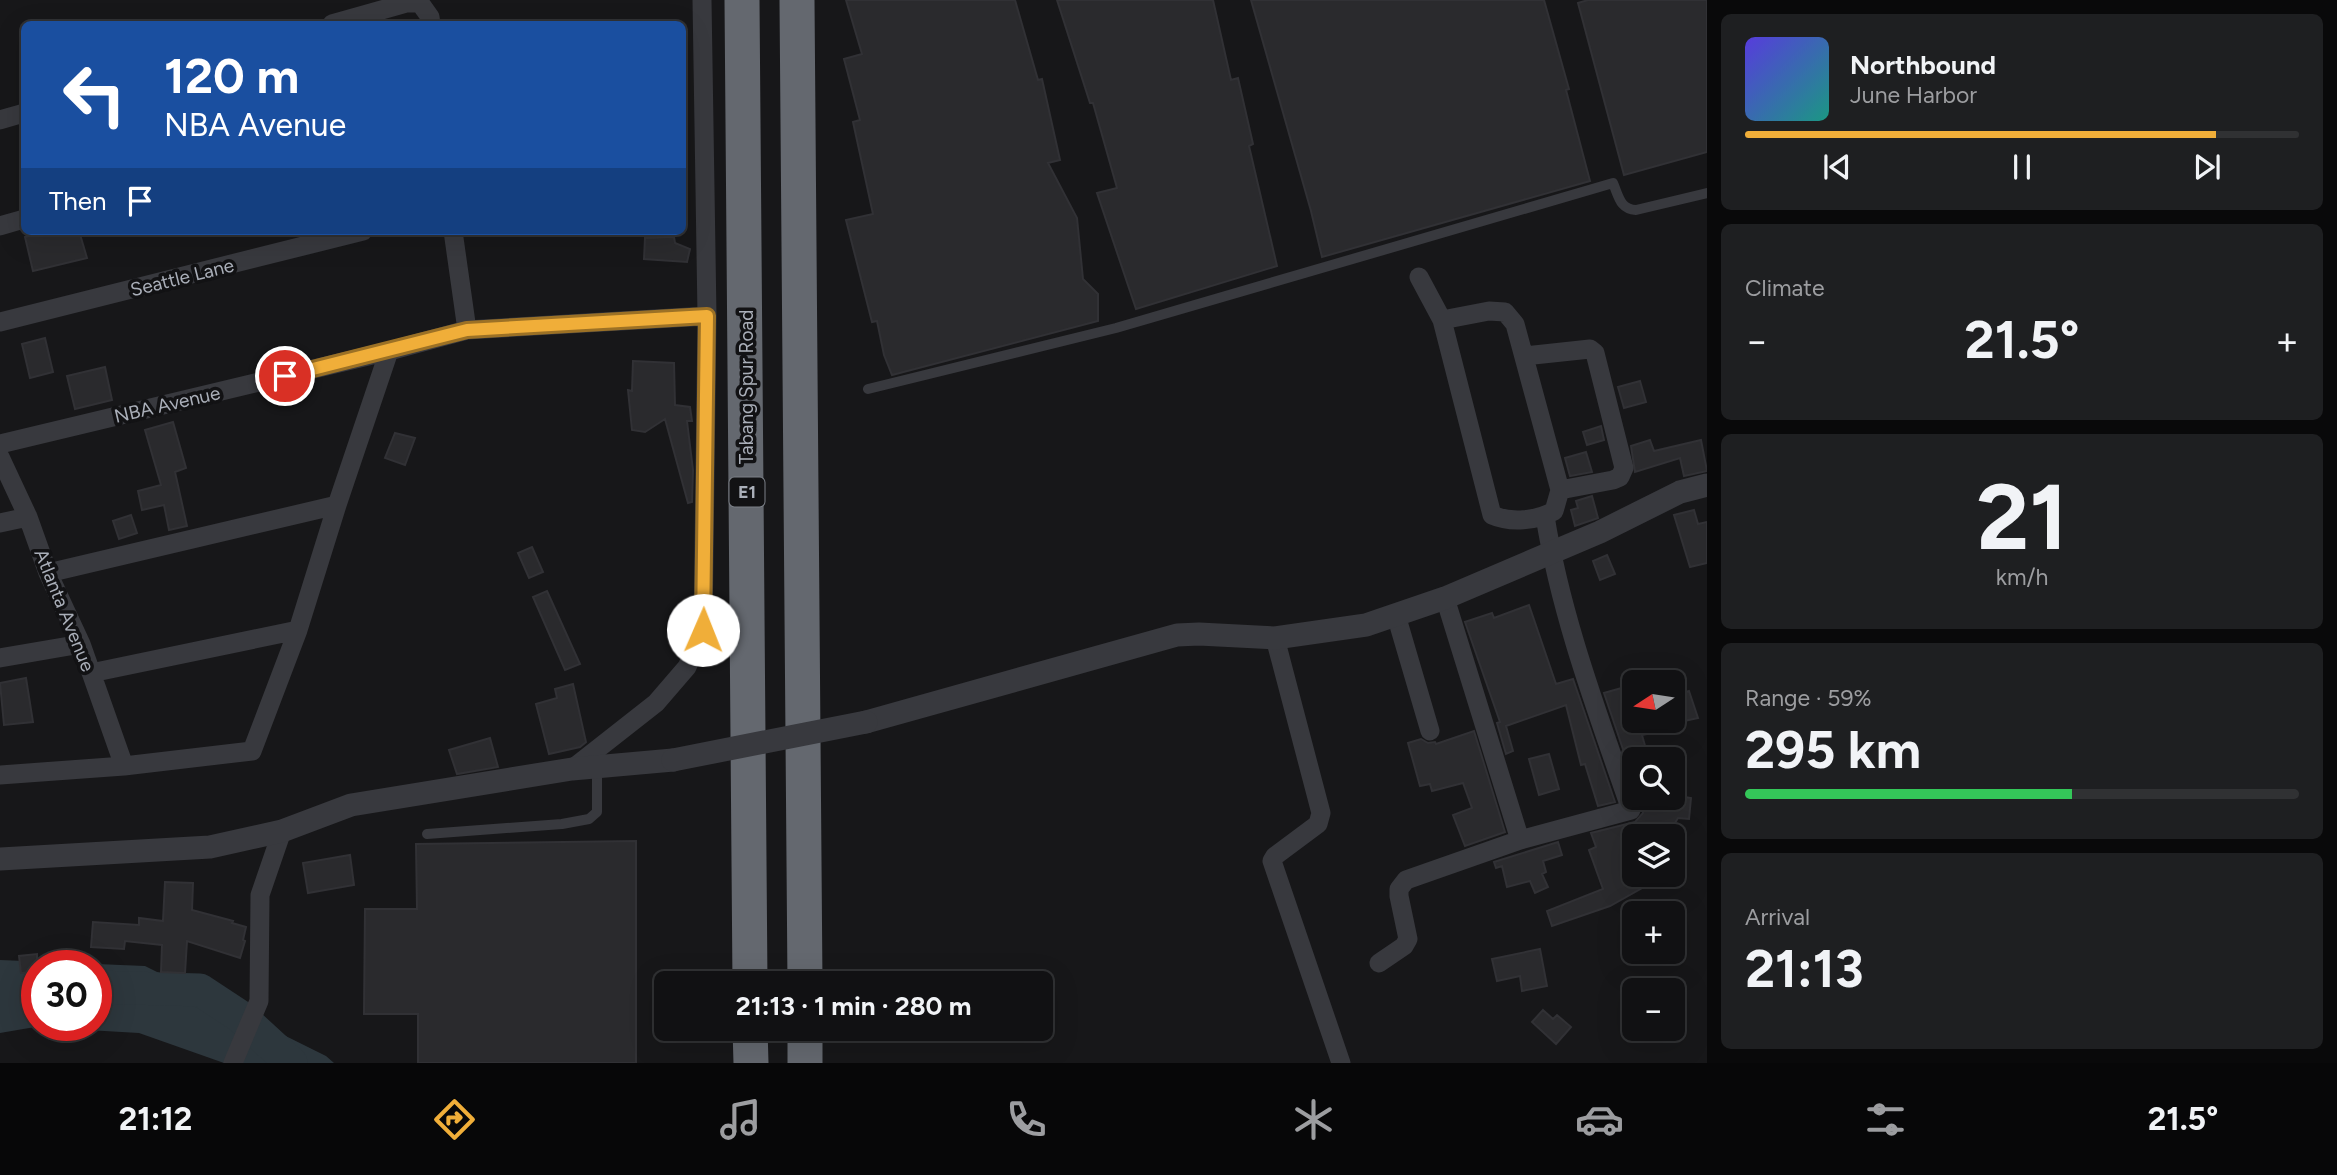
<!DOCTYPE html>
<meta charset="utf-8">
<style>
body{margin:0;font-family:Figtree,sans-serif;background:#1e1f21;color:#f1f3f6;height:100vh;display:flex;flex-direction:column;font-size:26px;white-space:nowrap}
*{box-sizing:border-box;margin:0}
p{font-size:23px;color:#9c9da0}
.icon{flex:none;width:38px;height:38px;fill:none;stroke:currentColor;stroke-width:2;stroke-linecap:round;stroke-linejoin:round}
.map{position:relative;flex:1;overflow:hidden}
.sheet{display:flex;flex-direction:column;gap:14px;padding:14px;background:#09090a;width:630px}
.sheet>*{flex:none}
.hud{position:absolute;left:21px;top:21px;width:665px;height:214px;border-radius:10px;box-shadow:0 7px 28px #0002,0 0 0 2px #303133;background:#1a4fa0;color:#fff;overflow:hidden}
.needle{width:46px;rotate:258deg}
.tools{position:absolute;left:1622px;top:670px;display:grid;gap:14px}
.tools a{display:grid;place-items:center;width:63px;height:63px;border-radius:10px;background:#111113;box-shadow:0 7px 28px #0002,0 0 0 2px #303133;font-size:35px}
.speed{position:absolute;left:21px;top:950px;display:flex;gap:14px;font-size:35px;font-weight:700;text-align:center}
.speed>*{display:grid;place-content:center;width:91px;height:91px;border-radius:50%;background:#111113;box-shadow:0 7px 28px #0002,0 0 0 2px #303133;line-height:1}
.speed .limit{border:10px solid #d22;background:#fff;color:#111}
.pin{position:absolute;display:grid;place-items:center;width:60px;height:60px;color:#fff;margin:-30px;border:4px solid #fff;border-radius:50%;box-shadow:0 2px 7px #0007}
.me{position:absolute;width:77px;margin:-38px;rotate:1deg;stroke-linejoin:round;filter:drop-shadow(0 0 5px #0008)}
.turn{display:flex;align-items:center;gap:24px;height:147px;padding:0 28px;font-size:32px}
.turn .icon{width:91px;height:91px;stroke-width:2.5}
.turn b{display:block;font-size:49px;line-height:60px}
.then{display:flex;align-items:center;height:66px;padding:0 28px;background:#0003;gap:14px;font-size:26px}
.big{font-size:52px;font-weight:700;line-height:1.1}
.sheet .widget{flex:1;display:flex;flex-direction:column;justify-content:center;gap:10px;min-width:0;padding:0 24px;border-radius:10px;background:#1e1f21}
.sheet .dial{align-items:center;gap:0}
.dial b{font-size:91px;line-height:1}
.song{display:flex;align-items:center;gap:21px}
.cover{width:84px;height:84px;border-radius:10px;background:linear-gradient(135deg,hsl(250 70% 55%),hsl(170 70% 35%))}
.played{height:7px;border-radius:4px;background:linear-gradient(90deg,#f0ae39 85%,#303133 85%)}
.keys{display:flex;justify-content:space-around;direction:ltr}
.heat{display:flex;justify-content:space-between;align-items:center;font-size:38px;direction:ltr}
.charge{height:10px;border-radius:5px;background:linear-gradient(90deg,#34c759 59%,#303133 0)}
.trip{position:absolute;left:654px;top:971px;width:399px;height:70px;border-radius:10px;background:#111113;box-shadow:0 7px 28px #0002,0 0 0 2px #303133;font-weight:700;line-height:70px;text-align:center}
.tabs{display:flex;height:112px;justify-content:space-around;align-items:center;background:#070708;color:#9c9da0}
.tabs .icon{width:49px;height:49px}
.tabs .current{color:#f0ae39}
.tabs b{font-size:32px;color:#f1f3f6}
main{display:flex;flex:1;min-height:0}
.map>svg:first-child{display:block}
.water{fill:#2d373d;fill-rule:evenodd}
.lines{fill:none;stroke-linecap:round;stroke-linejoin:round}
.river{stroke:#2d373d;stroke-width:33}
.building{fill:#2a2a2d;stroke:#313135;stroke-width:2}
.service{stroke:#38393e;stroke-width:10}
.minor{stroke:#38393e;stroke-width:19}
.tertiary{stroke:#38393e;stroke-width:23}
.motorway{stroke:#64686f;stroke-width:35}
.tertiary-bridge{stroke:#38393e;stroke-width:23}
.route-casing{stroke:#9c7125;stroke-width:18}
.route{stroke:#f0ae39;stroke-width:12}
.labels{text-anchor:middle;stroke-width:7;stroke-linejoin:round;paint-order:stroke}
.shield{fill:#121214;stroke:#7c8088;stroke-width:2}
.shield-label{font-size:18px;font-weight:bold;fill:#aaafb9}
.street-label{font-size:19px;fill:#aaafb9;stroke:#121214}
</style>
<main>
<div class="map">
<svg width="1707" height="1063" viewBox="0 0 1707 1063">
<rect width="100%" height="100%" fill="#171719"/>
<!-- water -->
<path class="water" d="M 0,960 L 145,966 L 326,1056 L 334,1063 L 224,1063 L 139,1033 L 35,1027 L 0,1033 ZM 37,966 L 96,966 L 96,1026 L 37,1026 Z"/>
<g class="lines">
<!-- river -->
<path class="river" d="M 96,987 L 200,990 L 241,1017 L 291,1063"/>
</g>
<!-- building -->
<path class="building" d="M 846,0 L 1015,0 L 1038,80 L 1042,79 L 1060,160 L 1048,163 L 1077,218 L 1083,279 L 1098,294 L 1098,321 L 892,375 L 884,355 L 877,321 L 872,322 L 846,220 L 873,214 L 853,122 L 860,120 L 844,59 L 862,54 Z
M 1057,0 L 1213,0 L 1231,80 L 1238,78 L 1253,144 L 1249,146 L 1277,266 L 1136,309 L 1097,193 L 1117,188 L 1093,103 L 1090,103 Z
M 1251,0 L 1544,0 L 1569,89 L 1566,90 L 1590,181 L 1322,257 L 1311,211 Z
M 1588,0 L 1707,0 L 1707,152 L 1624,175 L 1578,3 Z
M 48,231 L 79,231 L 87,258 L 33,271 L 25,237 Z
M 674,237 L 675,243 L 690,249 L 687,262 L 644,259 L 645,238 Z
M 45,338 L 53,372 L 30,378 L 22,344 Z
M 633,361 L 674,363 L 675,405 L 690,407 L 692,421 L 687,421 L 693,470 L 692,502 L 688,503 L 665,419 L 645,432 L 632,430 L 628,390 L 632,391 Z
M 105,367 L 112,400 L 75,409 L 67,376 Z
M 1640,381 L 1646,402 L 1624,408 L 1618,387 Z
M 173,422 L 186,468 L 175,472 L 187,526 L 169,530 L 164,505 L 142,510 L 138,491 L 161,485 L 145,430 Z
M 1601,426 L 1604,440 L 1587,445 L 1583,432 Z
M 395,433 L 415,438 L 405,465 L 385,458 Z
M 1650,440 L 1654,451 L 1701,440 L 1707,471 L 1684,476 L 1680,458 L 1635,472 L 1631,446 Z
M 1586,452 L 1592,472 L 1570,476 L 1565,458 Z
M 1592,496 L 1598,518 L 1575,526 L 1571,510 L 1578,508 L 1576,501 Z
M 1694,510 L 1698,524 L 1707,522 L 1707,563 L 1690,567 L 1674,515 Z
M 131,515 L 137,533 L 119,539 L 113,521 Z
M 532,547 L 543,572 L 529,578 L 518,553 Z
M 1607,555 L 1615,574 L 1600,580 L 1593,561 Z
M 547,591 L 580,664 L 565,670 L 533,597 Z
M 1529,605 L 1556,684 L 1573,679 L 1615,802 L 1598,806 L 1585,764 L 1581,765 L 1566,705 L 1506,726 L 1513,751 L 1506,754 L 1497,723 L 1500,722 L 1465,622 L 1492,613 L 1494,618 Z
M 26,678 L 33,722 L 4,725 L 0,683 Z
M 573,684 L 586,742 L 580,747 L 549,754 L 536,704 L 557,698 L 555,689 Z
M 1625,687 L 1634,721 L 1643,721 L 1647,734 L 1642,735 L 1649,760 L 1634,760 L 1634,768 L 1630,770 L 1604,693 Z
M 1689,691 L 1698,718 L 1684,721 L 1676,695 Z
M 1474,731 L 1505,832 L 1465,846 L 1453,815 L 1472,808 L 1463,783 L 1432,791 L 1430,784 L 1420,786 L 1408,743 L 1421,739 L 1428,743 L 1435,742 L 1436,744 Z
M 490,738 L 498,767 L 457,774 L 449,750 Z
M 1549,754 L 1559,789 L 1539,795 L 1529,759 Z
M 1673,795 L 1691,798 L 1689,819 L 1678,818 L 1667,836 L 1634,836 L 1634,875 L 1643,875 L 1638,883 L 1644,887 L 1610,906 L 1552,926 L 1547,911 L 1603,889 L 1589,850 L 1596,847 L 1591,833 L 1635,822 L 1643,813 L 1642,804 L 1659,798 L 1673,798 Z
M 636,841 L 636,1063 L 418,1063 L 418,1014 L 364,1014 L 365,909 L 417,909 L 416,844 Z
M 1558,842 L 1562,855 L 1543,861 L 1546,872 L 1542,874 L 1548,887 L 1535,893 L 1530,881 L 1507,887 L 1502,866 L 1496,868 L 1494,862 Z
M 350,855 L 354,885 L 308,893 L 303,863 Z
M 165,882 L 193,883 L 192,910 L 233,921 L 232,923 L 246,927 L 243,940 L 245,941 L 240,958 L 187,941 L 185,973 L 161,972 L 162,945 L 125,941 L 124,949 L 91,947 L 93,922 L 139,925 L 139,918 L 163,921 Z
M 1540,949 L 1547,986 L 1522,991 L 1520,976 L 1497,981 L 1492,959 Z
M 37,954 L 37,972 L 21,973 L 19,956 Z
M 1543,1010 L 1553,1019 L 1557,1015 L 1571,1027 L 1556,1044 L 1532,1022 Z"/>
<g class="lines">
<!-- service -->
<path class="service" d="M 868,389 L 1116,328 L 1613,183 C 1619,197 1620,209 1636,210 L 1707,193
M 427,834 L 562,824 L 589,819 L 597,812 L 597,767"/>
<!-- minor -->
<path class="minor" d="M 332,24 L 406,3 L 420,3 L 430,17 L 431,24
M 0,120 L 24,113
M 0,226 L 24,219
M 453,231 L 467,330
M 1419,277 L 1442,320 L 1492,515 C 1510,523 1537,521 1554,511 L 1560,490 L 1515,324 L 1505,312 L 1489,311 L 1442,320
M 0,322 L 363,231
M 1524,356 L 1590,349 L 1595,353 L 1624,468 L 1620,477 L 1613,480 L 1560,490
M 0,444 L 389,351 L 467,330 L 707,316
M 0,457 L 28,517 L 48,573 L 81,644 L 124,766
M 0,523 L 28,517
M 48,573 L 337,505
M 1445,598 L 1520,840
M 1396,615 L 1430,731
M 1275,638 L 1321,813 L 1318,824 L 1275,856 L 1272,861 L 1341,1063
M 0,658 L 81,644
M 91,673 L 298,630
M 572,769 L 656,703 L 687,667 L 703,630 L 707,316 L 702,0
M 0,775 L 124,766 L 252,751 L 298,630 L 337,505 L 389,351
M 1379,963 L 1404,946 L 1408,939 L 1399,896 L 1399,889 L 1406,880 L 1520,840 L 1631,810 C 1598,714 1561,617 1545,516
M 233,1063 L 259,1001 L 260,895 L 282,831"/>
<!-- tertiary -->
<path class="tertiary" d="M 866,722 L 1177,635 L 1199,634 L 1275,638 L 1366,625 L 1445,598 L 1600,532 L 1680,492 L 1707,485
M 0,859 L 210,847 L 282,831 L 351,805 L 572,769 L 673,760"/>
<!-- motorway -->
<path class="motorway" d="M 742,0 L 750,984
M 797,0 L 805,984
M 750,1029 L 751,1063
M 805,1029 L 805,1063"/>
<!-- tertiary-bridge -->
<path class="tertiary-bridge" d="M 673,760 L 866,722"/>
</g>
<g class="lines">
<!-- route casing -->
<g class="route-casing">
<path id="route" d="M 285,376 L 467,330 L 707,316 L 703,630"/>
</g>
<!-- route -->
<use href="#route" class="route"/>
</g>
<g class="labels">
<!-- shield labels -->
<rect class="shield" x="729.5" y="477.5" width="35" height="29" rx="5"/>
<g class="shield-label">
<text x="747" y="498">E1</text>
</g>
<!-- street labels -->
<g class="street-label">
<text transform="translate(182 277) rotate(-14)" y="7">Seattle Lane</text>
<text transform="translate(746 387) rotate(-90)" y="7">Tabang Spur Road</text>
<text transform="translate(167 404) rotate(-13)" y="7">NBA Avenue</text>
<text transform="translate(65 610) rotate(68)" y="7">Atlanta Avenue</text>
</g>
</g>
</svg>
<div class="tools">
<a><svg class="needle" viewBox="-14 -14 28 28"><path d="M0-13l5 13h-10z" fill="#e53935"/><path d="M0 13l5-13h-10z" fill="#9c9da0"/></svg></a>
<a><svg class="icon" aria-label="search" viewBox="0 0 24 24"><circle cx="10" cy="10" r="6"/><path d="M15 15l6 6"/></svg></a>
<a><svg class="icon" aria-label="layers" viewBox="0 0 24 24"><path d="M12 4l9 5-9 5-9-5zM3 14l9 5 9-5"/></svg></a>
<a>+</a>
<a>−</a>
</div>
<div class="speed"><div class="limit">30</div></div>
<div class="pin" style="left:285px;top:376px;background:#d93025"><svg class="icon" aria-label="arrive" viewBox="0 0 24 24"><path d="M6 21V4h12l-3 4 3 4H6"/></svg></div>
<svg class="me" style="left:703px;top:630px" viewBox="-20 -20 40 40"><circle r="19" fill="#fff"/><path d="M0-13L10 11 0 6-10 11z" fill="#f0ae39"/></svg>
<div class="trip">21:13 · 1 min · 280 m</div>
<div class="hud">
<div class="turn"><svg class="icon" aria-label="left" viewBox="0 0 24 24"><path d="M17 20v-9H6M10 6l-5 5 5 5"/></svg><div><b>120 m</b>NBA Avenue</div></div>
<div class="then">Then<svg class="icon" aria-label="arrive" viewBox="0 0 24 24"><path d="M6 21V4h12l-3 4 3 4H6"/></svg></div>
</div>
</div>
<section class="sheet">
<div class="widget">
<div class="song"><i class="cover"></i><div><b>Northbound</b><p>June Harbor</p></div></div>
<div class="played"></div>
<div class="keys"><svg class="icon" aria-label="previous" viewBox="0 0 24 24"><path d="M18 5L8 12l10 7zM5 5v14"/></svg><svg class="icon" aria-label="pause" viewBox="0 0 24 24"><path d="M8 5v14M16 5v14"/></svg><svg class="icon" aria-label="next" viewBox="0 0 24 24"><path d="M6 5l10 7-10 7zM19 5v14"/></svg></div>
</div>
<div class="widget"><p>Climate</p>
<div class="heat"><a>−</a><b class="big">21.5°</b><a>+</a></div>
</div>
<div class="widget dial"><b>21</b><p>km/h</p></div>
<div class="widget"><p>Range · 59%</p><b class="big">295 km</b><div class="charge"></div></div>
<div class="widget"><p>Arrival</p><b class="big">21:13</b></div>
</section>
</main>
<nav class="tabs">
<b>21:12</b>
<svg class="icon current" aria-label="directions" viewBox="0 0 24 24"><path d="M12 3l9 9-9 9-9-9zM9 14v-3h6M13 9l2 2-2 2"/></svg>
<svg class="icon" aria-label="music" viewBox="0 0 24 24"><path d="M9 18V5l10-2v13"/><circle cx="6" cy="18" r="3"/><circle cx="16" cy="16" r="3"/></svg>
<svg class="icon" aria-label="phone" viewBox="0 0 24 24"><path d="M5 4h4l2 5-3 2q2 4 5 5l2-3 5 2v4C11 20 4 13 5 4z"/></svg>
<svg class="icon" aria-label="climate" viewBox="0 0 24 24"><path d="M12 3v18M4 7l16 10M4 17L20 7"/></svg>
<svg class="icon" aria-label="car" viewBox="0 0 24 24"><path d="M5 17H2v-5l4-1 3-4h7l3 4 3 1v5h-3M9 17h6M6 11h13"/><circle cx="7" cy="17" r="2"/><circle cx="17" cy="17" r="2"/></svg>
<svg class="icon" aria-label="filters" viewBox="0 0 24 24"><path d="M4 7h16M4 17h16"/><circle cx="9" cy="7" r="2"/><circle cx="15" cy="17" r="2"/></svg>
<b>21.5°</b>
</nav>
